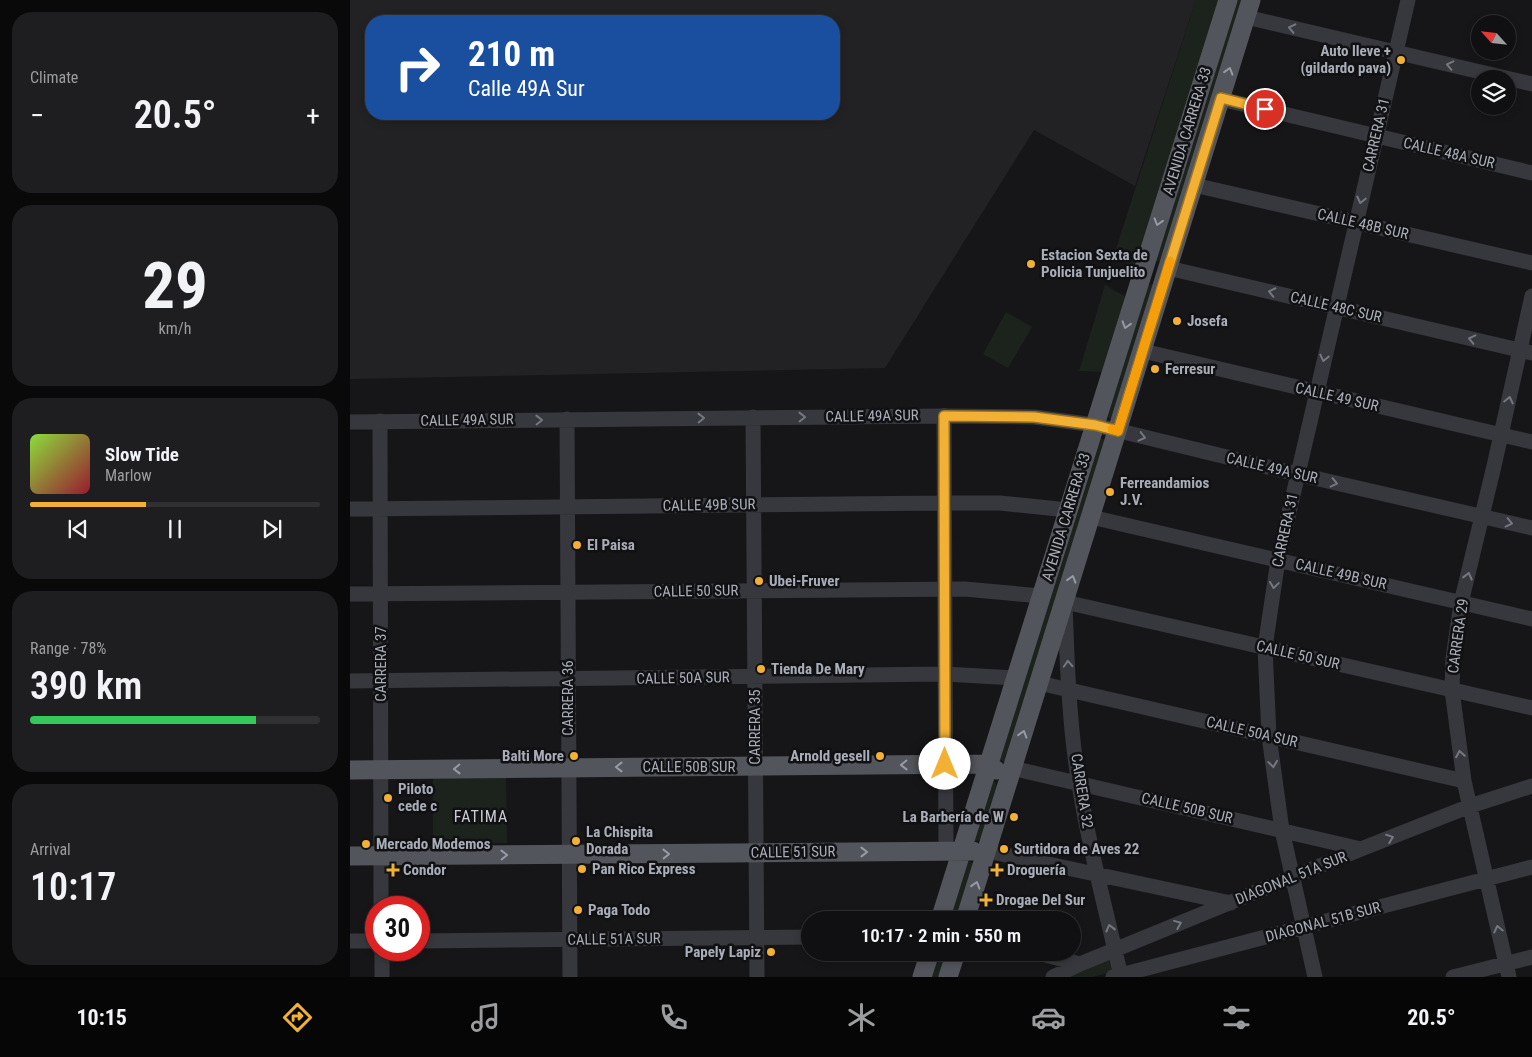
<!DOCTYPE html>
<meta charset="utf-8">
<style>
body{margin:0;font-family:"Roboto Condensed",sans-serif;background:#1e1e20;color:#f1f3f6;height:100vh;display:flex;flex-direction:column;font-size:19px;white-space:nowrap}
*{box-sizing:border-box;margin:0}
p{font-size:16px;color:#9c9d9f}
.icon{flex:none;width:28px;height:28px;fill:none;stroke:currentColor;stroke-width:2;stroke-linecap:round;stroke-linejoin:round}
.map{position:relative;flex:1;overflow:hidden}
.side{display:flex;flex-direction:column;gap:12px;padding:12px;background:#09090a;width:350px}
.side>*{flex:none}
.guide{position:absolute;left:15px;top:15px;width:475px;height:105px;border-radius:20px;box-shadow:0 2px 8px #0003,0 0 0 1px #303032;background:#1a4fa0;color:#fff;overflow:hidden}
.needle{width:32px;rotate:297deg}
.buttons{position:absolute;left:1121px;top:15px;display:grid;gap:10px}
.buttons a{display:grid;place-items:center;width:45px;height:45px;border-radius:50%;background:#101012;box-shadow:0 2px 8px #0003,0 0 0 1px #303032;font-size:25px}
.speed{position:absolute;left:15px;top:896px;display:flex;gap:10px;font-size:25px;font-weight:700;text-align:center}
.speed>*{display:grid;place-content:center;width:65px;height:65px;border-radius:50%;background:#101012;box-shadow:0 2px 8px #0003,0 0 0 1px #303032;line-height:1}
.speed .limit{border:8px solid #d22;background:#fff;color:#111}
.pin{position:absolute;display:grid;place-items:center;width:42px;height:42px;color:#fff;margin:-21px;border:2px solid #fff;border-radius:50%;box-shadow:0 1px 5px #0007}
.me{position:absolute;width:55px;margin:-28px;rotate:0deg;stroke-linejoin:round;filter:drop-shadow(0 0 4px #0008)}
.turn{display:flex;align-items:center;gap:18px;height:105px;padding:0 20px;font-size:22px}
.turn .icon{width:65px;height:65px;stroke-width:2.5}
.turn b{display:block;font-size:35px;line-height:42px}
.big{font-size:38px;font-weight:600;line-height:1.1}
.side .widget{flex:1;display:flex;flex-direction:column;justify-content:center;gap:8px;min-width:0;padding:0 18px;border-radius:20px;background:#1e1e20}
.side .dial{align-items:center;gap:0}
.dial b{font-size:65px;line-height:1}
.song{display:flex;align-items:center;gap:15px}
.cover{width:60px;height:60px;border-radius:8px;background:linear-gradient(135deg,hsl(90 70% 55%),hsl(350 70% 35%))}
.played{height:5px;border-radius:2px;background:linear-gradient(90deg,#f2b134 40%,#303032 40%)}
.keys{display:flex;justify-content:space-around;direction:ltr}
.heat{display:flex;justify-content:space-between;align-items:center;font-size:28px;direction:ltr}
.charge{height:8px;border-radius:4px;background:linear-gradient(90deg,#34c759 78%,#303032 0)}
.trip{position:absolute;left:451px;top:911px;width:280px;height:50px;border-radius:25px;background:#101012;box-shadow:0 2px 8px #0003,0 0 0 1px #303032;font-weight:600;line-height:50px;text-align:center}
.dock{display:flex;height:80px;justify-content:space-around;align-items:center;background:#060607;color:#9c9d9f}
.dock .icon{width:35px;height:35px}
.dock .current{color:#f2b134}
.dock b{font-size:22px;color:#f1f3f6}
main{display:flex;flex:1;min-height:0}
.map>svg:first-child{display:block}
.built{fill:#222225;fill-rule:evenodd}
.green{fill:#1c231d}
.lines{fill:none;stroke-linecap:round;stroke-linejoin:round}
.minor{stroke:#37383d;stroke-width:15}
.major{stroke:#53555c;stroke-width:19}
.oneway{stroke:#757881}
.oneway2{stroke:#979ba6}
.route-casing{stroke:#9d7322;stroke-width:12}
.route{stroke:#f2b134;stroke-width:9}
.slow{stroke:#f59e0b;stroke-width:9}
.poi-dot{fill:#f2b134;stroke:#111113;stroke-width:2}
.labels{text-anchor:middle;stroke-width:5;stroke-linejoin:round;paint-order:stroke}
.poi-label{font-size:15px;font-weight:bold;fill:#a8adb8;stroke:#111113;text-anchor:start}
.street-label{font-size:15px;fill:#a8adb8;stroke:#111113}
.neighbourhood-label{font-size:16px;letter-spacing:1px;fill:#c9ccd4;stroke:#111113}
</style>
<main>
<section class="side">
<div class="widget"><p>Climate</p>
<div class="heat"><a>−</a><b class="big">20.5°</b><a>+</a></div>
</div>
<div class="widget dial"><b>29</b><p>km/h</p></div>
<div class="widget">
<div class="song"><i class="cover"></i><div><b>Slow Tide</b><p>Marlow</p></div></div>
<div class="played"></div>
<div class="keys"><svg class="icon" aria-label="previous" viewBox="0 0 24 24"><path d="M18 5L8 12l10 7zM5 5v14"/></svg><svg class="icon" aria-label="pause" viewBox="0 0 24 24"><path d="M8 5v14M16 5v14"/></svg><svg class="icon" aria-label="next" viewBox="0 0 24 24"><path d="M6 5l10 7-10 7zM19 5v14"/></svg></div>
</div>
<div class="widget"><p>Range · 78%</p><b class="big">390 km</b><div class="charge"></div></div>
<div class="widget"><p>Arrival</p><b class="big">10:17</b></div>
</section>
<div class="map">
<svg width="1182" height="977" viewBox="0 0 1182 977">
<rect width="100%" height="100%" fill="#161618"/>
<!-- built -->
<path class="built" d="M 0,0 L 846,0 L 785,186 L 684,130 L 535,368 L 0,379 ZM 21,21 L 484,21 L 484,114 L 21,114 Z"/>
<!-- green -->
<path class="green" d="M 846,0 L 870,0 L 786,270 L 764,255 Z
M 884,0 L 894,0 L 817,260 L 804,262 Z
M 809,282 L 767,420 L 754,417 L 796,286 Z
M 755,285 L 778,298 L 755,372 L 729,371 Z
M 656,312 L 682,327 L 658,368 L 633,354 Z
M 747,438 L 758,440 L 657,763 L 647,759 Z
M 641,775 L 648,788 L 635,835 L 629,840 L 622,842 Z
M 156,776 L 157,843 L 83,843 L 83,777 Z
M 615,860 L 625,864 L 607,920 L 595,920 Z
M 585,953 L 597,953 L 589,977 L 577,977 Z
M 758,957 L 762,972 L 742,977 L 711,977 Z"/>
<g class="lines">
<!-- minor -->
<path class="minor" d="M 896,17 L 1182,84
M 871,99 L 1182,173
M 844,185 L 1182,263
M 818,268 L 1182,353
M 793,351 L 1182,442
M 594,416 L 596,851
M 403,417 L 407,977
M 217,419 L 220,977
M 30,421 L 31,908
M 0,422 L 594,416 L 684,417 L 745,425 L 947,474 L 1182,528
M 0,509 L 594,503 L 650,503 L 718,510
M 741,517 L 1182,619
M 0,594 L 615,589 L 691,596
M 0,681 L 595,674 L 665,678
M 689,683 L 1114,781
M 662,768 L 1011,849
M 637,851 L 881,903
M 0,941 L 26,941
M 69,941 L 460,937
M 32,950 L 32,977
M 684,952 L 730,964
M 703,977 L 730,964 L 1011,849 L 1120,806 L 1182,786
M 763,977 L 1182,867
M 771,977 C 757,913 739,849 729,784 C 719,725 717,662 715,602 L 1182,708
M 965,977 L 932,830 L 919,736 L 915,647 L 928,560 L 1058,0
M 1103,977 L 1182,957
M 1159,977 L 1114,781 L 1102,690 L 1103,658 L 1111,603 L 1144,466 L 1182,296"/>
<!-- major -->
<path class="major" d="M 0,770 L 632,764 L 638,764 L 646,770
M 0,856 L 623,851
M 590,920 L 878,0
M 615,920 L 901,0
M 572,977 L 580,952
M 598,977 L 606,952"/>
</g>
<!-- one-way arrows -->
<defs><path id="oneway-chevron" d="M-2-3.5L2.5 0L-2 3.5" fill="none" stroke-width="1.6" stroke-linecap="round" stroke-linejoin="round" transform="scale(1.25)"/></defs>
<g class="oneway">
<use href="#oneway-chevron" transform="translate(942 28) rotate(-167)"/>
<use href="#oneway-chevron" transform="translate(1100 65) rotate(-167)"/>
<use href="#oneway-chevron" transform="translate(1011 200) rotate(103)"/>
<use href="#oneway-chevron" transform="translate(922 292) rotate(-167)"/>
<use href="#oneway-chevron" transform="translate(1122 339) rotate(-167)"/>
<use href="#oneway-chevron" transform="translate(974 358) rotate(103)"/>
<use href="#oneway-chevron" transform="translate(1159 400) rotate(-77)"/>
<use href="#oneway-chevron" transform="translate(452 417) rotate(-1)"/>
<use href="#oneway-chevron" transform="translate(351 418) rotate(-1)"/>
<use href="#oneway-chevron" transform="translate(189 420) rotate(-1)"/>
<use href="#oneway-chevron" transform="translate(792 437) rotate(14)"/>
<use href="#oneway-chevron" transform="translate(984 483) rotate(13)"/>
<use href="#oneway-chevron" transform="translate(1159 523) rotate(13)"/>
<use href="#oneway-chevron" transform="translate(1118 576) rotate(-76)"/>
<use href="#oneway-chevron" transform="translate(924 585) rotate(98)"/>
<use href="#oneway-chevron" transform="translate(718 664) rotate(-93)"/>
<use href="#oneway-chevron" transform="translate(1110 754) rotate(-99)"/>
<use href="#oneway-chevron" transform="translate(923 764) rotate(82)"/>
<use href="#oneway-chevron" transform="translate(1040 838) rotate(-21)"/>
<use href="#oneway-chevron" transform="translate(828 924) rotate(-22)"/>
<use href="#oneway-chevron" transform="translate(760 928) rotate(-104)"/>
<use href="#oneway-chevron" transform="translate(1148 929) rotate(-103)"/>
</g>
<g class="oneway2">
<use href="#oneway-chevron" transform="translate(879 71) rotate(-73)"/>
<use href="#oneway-chevron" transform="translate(808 222) rotate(107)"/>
<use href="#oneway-chevron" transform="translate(776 325) rotate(107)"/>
<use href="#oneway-chevron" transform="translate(722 579) rotate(-73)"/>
<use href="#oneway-chevron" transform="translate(673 734) rotate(-73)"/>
<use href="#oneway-chevron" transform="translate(554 765) rotate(179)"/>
<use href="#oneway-chevron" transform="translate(269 767) rotate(180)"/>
<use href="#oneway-chevron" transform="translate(107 769) rotate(179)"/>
<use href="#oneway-chevron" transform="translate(514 852)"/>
<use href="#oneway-chevron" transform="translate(316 854) rotate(-1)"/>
<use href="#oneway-chevron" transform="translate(154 855) rotate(-1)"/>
<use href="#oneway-chevron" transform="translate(626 885) rotate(-73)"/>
</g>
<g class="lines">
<!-- route casing -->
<g class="route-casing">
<path id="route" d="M 595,764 L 594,416 L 684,417 L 745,425 L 768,431 L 871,98 L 915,109"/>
</g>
<!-- route -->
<use href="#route" class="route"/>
<!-- slow -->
<path class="slow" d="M 762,429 L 768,431 L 820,261"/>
</g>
<!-- markers -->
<g class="poi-dot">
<circle cx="1051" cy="60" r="5"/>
<circle cx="681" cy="264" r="5"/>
<circle cx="827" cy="321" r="5"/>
<circle cx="805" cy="369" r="5"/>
<circle cx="760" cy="492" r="5"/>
<circle cx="227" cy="545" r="5"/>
<circle cx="409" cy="581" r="5"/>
<circle cx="411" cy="669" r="5"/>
<circle cx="224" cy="756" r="5"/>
<circle cx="530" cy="756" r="5"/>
<circle cx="38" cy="798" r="5"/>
<circle cx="664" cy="817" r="5"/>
<circle cx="226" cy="841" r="5"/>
<circle cx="16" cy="844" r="5"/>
<circle cx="654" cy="849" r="5"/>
<circle cx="232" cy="869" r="5"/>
<path d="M40.5 862.5h5v5h5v5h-5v5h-5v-5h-5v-5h5z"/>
<path d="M644.5 862.5h5v5h5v5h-5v5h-5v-5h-5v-5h5z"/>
<path d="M633.5 892.5h5v5h5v5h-5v5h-5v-5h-5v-5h5z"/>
<circle cx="228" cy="910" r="5"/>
<circle cx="421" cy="952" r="5"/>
</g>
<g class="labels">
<!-- poi labels -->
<g class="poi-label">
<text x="1041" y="56" text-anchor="end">Auto lleve +<tspan x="1041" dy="17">(gildardo pava)</tspan></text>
<text x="691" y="260">Estacion Sexta de<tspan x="691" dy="17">Policia Tunjuelito</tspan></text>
<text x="837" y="326">Josefa</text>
<text x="815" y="374">Ferresur</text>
<text x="770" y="488">Ferreandamios<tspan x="770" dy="17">J.V.</tspan></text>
<text x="237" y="550">El Paisa</text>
<text x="419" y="586">Ubei-Fruver</text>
<text x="421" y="674">Tienda De Mary</text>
<text x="214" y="761" text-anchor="end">Balti More</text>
<text x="520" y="761" text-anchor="end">Arnold gesell</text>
<text x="48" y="794">Piloto<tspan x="48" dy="17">cede c</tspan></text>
<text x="654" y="822" text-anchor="end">La Barbería de W</text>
<text x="236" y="837">La Chispita<tspan x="236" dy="17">Dorada</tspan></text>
<text x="26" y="849">Mercado Modemos</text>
<text x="664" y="854">Surtidora de Aves 22</text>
<text x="242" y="874">Pan Rico Express</text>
<text x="53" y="875">Condor</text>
<text x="657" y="875">Droguería</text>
<text x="646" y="905">Drogae Del Sur</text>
<text x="238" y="915">Paga Todo</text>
<text x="411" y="957" text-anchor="end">Papely Lapiz</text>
</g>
<!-- street labels -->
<g class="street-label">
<text transform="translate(837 131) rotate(-73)" y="5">AVENIDA CARRERA 33</text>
<text transform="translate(1026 135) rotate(-77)" y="5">CARRERA 31</text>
<text transform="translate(1099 153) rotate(13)" y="5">CALLE 48A SUR</text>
<text transform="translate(1013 224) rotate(13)" y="5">CALLE 48B SUR</text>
<text transform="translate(986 307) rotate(13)" y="5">CALLE 48C SUR</text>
<text transform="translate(987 397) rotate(13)" y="5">CALLE 49 SUR</text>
<text transform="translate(522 416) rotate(-1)" y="5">CALLE 49A SUR</text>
<text transform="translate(117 420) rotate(-1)" y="5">CALLE 49A SUR</text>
<text transform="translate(922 468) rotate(13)" y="5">CALLE 49A SUR</text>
<text transform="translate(359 505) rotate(-1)" y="5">CALLE 49B SUR</text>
<text transform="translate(716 517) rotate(-73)" y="5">AVENIDA CARRERA 33</text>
<text transform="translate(935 530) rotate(-78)" y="5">CARRERA 31</text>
<text transform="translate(991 574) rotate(13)" y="5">CALLE 49B SUR</text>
<text transform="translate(346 591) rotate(-1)" y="5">CALLE 50 SUR</text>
<text transform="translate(1108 636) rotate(-82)" y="5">CARRERA 29</text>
<text transform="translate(948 655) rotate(13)" y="5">CALLE 50 SUR</text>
<text transform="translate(31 664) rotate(-90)" y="5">CARRERA 37</text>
<text transform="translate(333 678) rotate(-1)" y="5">CALLE 50A SUR</text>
<text transform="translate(218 698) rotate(-90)" y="5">CARRERA 36</text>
<text transform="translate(405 727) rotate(-90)" y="5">CARRERA 35</text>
<text transform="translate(902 732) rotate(13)" y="5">CALLE 50A SUR</text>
<text x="339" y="772">CALLE 50B SUR</text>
<text transform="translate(732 791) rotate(81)" y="5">CARRERA 32</text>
<text transform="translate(837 808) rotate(13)" y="5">CALLE 50B SUR</text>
<text transform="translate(443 852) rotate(-1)" y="5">CALLE 51 SUR</text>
<text transform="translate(941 878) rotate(-22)" y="5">DIAGONAL 51A SUR</text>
<text transform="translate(973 922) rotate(-15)" y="5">DIAGONAL 51B SUR</text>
<text transform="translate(264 939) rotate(-1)" y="5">CALLE 51A SUR</text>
</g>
<!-- neighbourhood labels -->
<g class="neighbourhood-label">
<text x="131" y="822">FATIMA</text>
</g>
</g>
</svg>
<div class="buttons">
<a><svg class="needle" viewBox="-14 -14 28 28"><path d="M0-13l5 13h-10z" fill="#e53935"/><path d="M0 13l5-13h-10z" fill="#9c9d9f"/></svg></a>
<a><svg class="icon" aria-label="layers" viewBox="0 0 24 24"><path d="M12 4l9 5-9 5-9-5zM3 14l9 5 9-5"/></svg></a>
</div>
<div class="speed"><div class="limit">30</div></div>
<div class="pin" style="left:915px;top:109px;background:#d93025"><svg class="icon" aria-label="arrive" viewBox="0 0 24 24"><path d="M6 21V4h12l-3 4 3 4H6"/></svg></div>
<svg class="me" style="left:595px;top:764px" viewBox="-20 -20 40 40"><circle r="19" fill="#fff"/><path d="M0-13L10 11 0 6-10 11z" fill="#f2b134"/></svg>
<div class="trip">10:17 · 2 min · 550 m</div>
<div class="guide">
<div class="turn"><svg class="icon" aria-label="right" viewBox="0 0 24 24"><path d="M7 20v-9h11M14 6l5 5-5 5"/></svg><div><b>210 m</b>Calle 49A Sur</div></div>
</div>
</div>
</main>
<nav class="dock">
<b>10:15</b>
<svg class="icon current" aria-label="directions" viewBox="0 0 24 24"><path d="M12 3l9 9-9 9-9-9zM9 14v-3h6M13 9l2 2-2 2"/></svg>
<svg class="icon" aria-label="music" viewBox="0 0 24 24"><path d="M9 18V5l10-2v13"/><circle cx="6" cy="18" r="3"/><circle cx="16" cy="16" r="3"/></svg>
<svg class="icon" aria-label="phone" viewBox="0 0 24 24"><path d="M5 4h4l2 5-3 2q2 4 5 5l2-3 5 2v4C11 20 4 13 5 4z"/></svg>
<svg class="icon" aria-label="climate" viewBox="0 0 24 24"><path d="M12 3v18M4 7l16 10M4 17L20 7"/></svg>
<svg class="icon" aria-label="car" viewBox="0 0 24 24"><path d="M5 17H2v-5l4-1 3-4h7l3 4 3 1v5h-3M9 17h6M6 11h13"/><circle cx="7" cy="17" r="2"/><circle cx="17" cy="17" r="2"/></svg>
<svg class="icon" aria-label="filters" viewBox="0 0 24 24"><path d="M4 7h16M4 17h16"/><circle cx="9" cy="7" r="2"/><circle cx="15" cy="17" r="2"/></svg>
<b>20.5°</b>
</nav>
